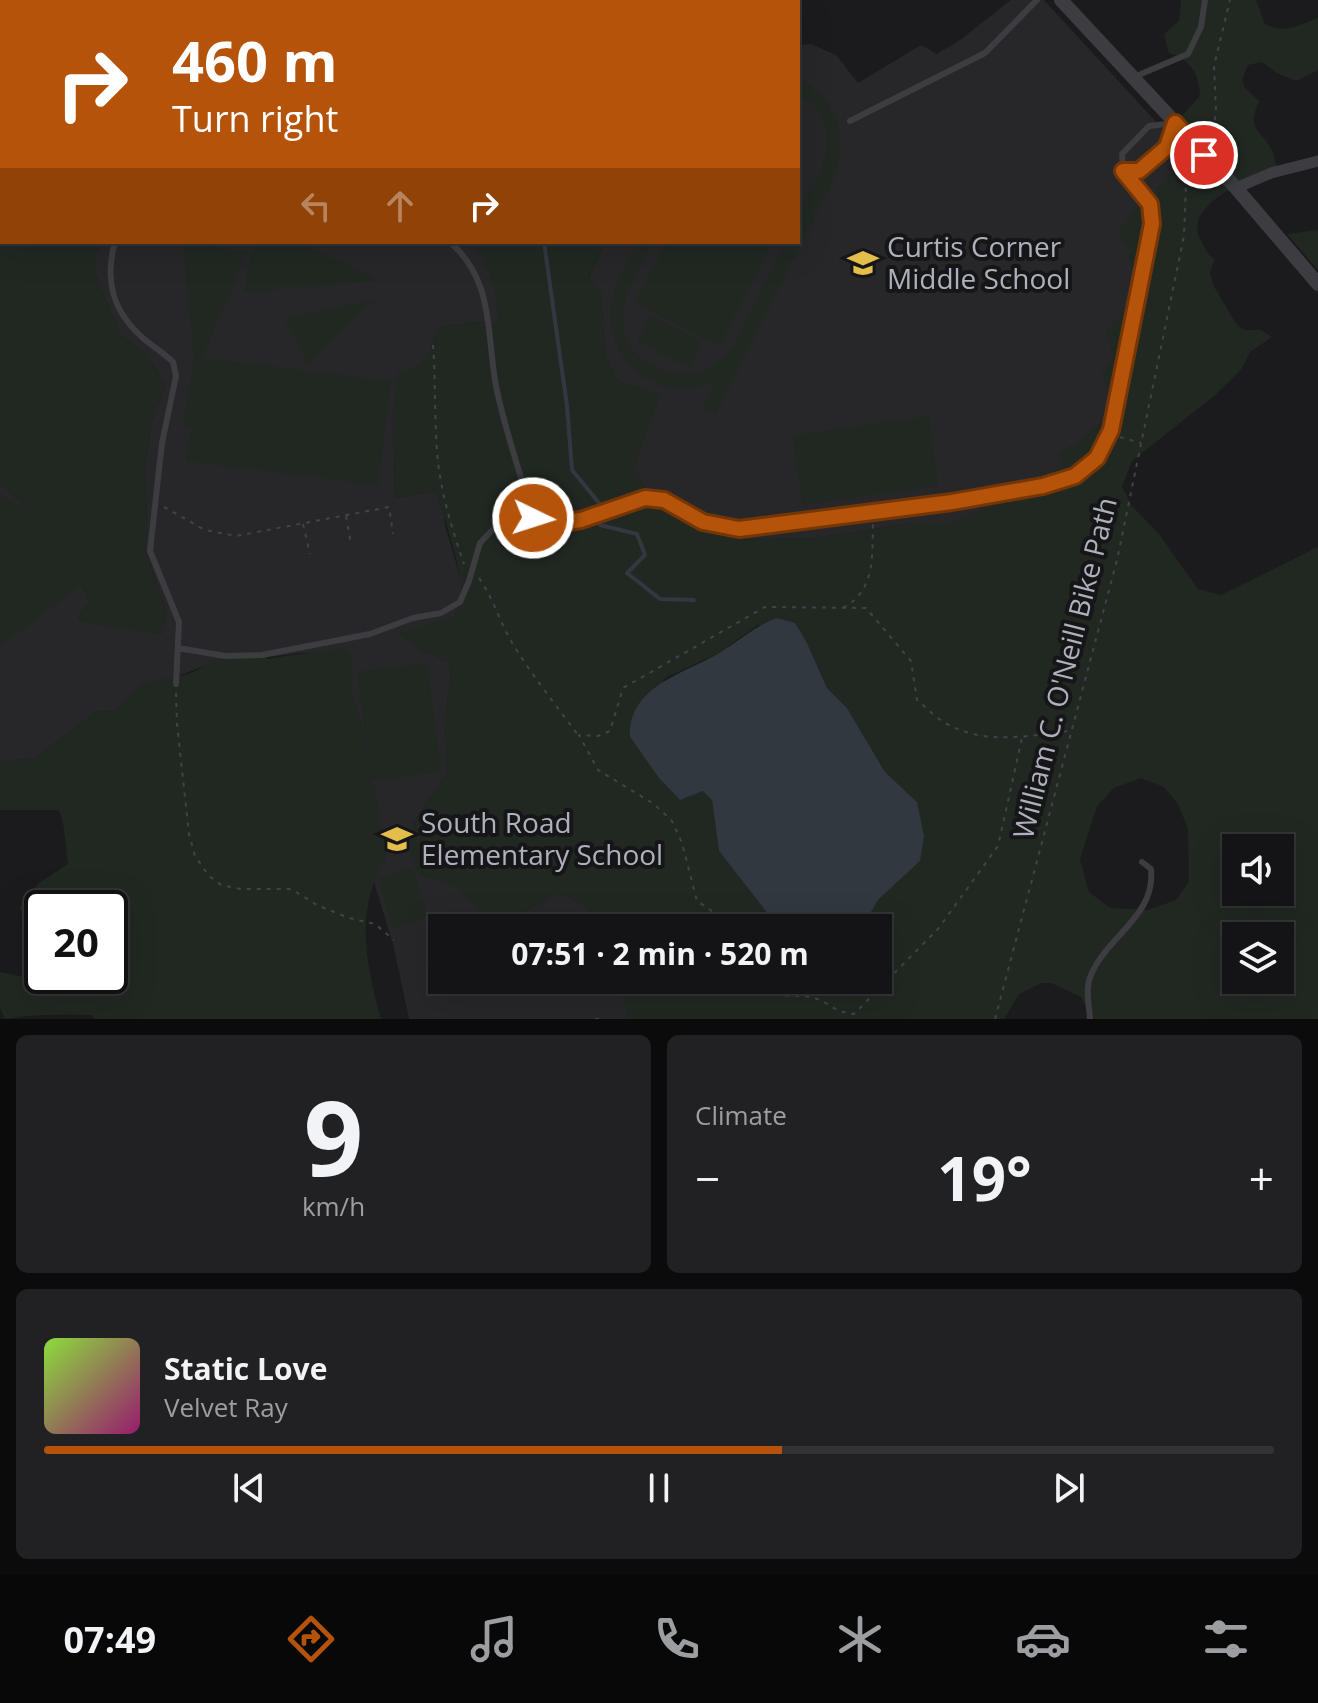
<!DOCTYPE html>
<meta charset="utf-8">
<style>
body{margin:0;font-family:"Open Sans",sans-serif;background:#212123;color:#f1f3f6;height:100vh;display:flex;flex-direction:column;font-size:30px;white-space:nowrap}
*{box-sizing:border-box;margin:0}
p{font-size:26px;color:#9d9ea1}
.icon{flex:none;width:44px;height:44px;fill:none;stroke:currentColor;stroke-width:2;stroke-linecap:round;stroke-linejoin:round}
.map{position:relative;height:1019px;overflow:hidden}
.details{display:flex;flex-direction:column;gap:16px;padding:16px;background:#0b0b0c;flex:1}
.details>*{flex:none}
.guide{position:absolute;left:0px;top:0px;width:800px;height:244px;box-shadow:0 8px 32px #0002,0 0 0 2px #333335;background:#b45309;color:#fff;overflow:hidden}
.tools{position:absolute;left:1222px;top:834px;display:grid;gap:16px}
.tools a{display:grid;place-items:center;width:72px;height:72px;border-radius:0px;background:#141416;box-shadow:0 8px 32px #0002,0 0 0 2px #333335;font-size:40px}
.speed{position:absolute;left:24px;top:890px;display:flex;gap:16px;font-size:40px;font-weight:700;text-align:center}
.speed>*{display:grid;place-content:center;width:104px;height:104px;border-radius:50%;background:#141416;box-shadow:0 8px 32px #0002,0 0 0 2px #333335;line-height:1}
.speed .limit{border:4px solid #111;border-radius:12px;background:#fff;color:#111}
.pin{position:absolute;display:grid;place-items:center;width:68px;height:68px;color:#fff;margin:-34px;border:4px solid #fff;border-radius:50%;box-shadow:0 2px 8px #0007}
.me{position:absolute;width:88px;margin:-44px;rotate:94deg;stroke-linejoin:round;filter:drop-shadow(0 0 6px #0008)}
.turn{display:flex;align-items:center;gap:28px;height:168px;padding:0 40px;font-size:36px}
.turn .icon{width:104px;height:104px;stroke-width:2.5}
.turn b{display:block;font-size:56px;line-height:68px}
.lanes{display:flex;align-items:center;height:76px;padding:0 40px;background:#0003;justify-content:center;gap:40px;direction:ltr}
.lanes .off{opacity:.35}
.big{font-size:60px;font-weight:700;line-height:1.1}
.details .card{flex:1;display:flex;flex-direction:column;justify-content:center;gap:12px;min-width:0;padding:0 28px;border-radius:12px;background:#212123}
.details .dial{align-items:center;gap:0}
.dial b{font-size:104px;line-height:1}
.song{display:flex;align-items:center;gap:24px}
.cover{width:96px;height:96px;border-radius:12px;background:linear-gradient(135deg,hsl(90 70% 55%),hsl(320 70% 35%))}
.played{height:8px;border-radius:4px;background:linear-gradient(90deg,#b45309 60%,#333335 60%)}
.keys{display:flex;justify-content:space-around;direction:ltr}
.heat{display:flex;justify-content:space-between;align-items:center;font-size:44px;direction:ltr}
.details .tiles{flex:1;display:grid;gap:16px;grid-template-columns:1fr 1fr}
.card:last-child{grid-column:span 2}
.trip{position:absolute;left:428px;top:914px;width:464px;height:80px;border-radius:0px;background:#141416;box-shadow:0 8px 32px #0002,0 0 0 2px #333335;font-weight:700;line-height:80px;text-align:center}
.dock{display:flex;height:128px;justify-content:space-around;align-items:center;background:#080809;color:#9d9ea1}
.dock .icon{width:56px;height:56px}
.dock .selected{color:#b45309}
.dock b{font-size:36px;color:#f1f3f6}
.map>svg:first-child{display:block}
.built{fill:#27272a}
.green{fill:#212822;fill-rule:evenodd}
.water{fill:#313840}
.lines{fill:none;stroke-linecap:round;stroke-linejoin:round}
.stream{stroke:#313840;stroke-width:4}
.path{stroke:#424348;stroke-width:2;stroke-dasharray:4 6;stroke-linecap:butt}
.service{stroke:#3c3c41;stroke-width:6}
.minor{stroke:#3c3c41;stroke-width:11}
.tertiary{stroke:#3c3c41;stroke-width:14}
.route-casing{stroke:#753606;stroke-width:20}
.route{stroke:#b45309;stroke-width:14}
.labels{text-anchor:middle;stroke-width:8;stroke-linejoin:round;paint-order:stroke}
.poi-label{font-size:28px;fill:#aeb1bb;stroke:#161618;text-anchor:start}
.street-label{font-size:28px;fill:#aeb1bb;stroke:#161618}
</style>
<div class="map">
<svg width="1318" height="1019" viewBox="0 0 1318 1019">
<rect width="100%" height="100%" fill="#1b1b1d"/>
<!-- built -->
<path class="built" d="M 1011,0 L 1044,0 L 1192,161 L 1184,169 L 1165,178 L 1158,197 L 1143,207 L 1127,243 L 1131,247 L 1129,256 L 1134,271 L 1136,298 L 1112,344 L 1114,357 L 1105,377 L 1116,397 L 1114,411 L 1076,445 L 1065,449 L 1059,455 L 1063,463 L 1031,495 L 1007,494 L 995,505 L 950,523 L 914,523 L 816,538 L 733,540 L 705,529 L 650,500 L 634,466 L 659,396 L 617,380 L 605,356 L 601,293 L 588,279 L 605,242 L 798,242 L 798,45 L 811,44 L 836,55 L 858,83 L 921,45 L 937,54 L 960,40 Z
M 103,242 L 472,242 L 487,263 L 498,300 L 498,325 L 480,322 L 439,327 L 428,357 L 412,371 L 393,409 L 395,498 L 435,491 L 444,512 L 445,525 L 461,580 L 462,596 L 454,617 L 420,650 L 449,662 L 451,676 L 445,719 L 447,772 L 413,823 L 420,875 L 452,884 L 472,900 L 490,921 L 510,921 L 557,892 L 585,905 L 602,928 L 442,928 L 442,980 L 621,980 L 628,1019 L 409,1019 L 393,944 L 374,882 L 370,784 L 362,728 L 350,690 L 351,673 L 317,654 L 300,653 L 206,665 L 170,679 L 143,684 L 114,711 L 97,712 L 34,758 L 0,762 L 0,483 L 54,532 L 76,563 L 89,603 L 78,618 L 89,623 L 162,634 L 167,614 L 145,549 L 147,526 L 145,464 L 152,421 L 165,385 L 146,353 L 121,336 L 102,292 L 96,275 L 96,254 Z"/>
<!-- green -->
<path class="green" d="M 0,0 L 684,0 L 686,2 L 2,2 L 2,242 L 103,242 L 96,254 L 96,275 L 102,292 L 121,336 L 146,353 L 165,385 L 152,421 L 145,464 L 147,526 L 145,549 L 167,614 L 162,635 L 89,623 L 78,618 L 89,603 L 83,584 L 0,646 L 0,494 L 20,506 L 58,538 L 0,483 Z
M 1181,0 L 1256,0 L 1265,24 C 1284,35 1299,25 1318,18 L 1318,70 L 1296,81 L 1277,73 L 1262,62 L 1248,65 L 1242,80 L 1245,88 L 1259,101 C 1247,128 1259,129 1271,148 C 1274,153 1275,161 1277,167 C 1252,178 1183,203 1200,239 C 1205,248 1207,255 1215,259 L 1210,272 L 1213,285 L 1237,325 L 1245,330 L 1261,330 L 1272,337 L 1250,352 L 1241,370 L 1215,395 L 1132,461 L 1122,487 L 1132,506 L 1159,534 L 1198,589 L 1221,595 L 1318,547 L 1318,1019 L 1092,1019 L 1081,997 L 1051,983 L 1042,983 L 1019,994 L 1004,1019 L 628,1019 L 621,980 L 878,980 L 878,928 L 862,928 L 878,900 L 920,861 L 917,802 L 885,772 L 847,708 L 827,688 L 807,643 L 758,625 L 717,654 L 665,678 L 630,737 L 659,778 L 680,799 L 703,791 L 712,799 L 719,851 L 779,928 L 602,928 L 585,905 L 557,892 L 510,921 L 490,921 C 464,891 458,886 420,875 L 410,856 L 413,823 L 447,772 L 445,719 L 451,676 L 449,662 L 420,650 L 398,633 L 454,617 C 457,609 461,601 462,592 C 462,574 443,509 435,491 L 395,498 L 393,409 L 398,372 C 427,370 430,350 439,327 L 480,322 L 498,325 C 498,293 490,268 472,242 L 605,242 L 588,278 L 601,293 L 605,356 L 617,380 L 660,396 L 634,466 L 650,500 L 661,507 L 734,540 L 816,538 L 914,523 L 950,523 L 995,505 L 998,498 L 1007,494 L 1031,495 L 1063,463 L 1058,455 L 1065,449 L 1076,445 L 1114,411 L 1116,397 L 1106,385 L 1102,373 L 1114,357 L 1106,332 L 1136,298 L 1129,287 L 1134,271 L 1129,256 L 1130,247 L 1124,242 L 1118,231 L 1138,208 L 1158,197 L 1157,186 L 1162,183 L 1165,178 L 1184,169 L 1201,153 L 1176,122 L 1200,96 C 1200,74 1190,59 1169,53 L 1164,34 L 1179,21 ZM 1141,778 L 1164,787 L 1178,804 L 1188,829 L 1189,882 L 1176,900 L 1148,910 L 1110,908 L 1089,892 L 1080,859 L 1097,806 L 1114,788 ZM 1236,848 L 1280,848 L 1280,892 L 1236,892 ZM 1236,936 L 1280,936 L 1280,980 L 1236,980 Z
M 798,78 C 839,100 845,129 837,172 L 716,414 L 703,408 L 715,383 C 702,384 691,389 678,388 C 633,386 603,342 612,299 C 616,280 629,260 638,242 L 653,242 C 642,264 624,290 623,315 C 620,369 690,392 725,356 C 735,346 740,331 746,319 C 759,293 772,268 785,242 L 798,242 C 798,234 796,224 798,216 C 807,183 840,158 823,121 C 817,109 809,99 798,93 Z
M 1318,230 L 1318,270 L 1287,234 Z
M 183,242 L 248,251 L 202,358 L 391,381 L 378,485 L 186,461 L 191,428 L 183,426 L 194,357 Z
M 253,242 L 299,242 L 374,278 L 375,281 L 244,292 Z
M 667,242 L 772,242 L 719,346 L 635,303 Z
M 373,299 L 375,303 L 371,303 L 309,365 L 284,318 L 370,301 Z
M 650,315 L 702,342 L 689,368 L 637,341 Z
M 929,416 L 938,486 L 802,505 L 793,435 Z
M 345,647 L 353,656 L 350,690 L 362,728 L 370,784 L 375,786 L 386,858 C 354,909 366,965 381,1019 L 95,1019 L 92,1015 C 63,1014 34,1014 5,1019 L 0,1008 L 0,972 L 39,980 L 43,976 L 110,976 L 110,908 L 42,908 L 42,931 L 19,908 L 39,883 L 68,864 L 63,823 L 59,810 L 0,810 L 0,762 L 34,758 L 97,712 L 114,711 C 123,703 133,690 143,684 C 162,675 195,681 208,660 L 265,656 L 268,659 C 294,654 319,653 345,647 Z
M 427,663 L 441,772 L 371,781 L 357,672 Z
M 412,867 L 428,917 L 393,928 L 378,878 Z"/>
<!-- water -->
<path class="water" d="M 777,618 L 795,623 L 807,643 L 827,688 L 847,708 L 885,772 L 917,802 L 924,836 L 920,861 L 878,900 L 862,928 L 779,928 L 719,851 L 712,800 L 703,791 L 680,800 L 659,778 L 630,737 C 628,686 684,674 719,653 C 739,641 755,626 777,618 Z"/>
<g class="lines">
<!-- stream -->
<path class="stream" d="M 435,0 L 435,2
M 356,2 L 359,0
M 0,144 L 2,143
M 544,242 L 567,406 L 572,470 L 599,503
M 600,525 L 637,534 L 645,555 L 627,573 L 660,599 L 694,600"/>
<!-- path -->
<path class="path" d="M 117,2 L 118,0
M 1212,140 L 1216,112 L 1214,66 L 1230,0
M 433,345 C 436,384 434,424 438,462 C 442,497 453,532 464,564
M 1120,437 L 1141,443
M 164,507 L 205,530 L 236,536 L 389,507 L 393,534
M 346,516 L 351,544
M 303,524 L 310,554
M 479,578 C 493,598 499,620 511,641 C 531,674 555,704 578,735
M 843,608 C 876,590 872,556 873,522
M 176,693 L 177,724 L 189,834 L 195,856 L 209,876 L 221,885 L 241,889 L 291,889 L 317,905 L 349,918 L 375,924 L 394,940
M 737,928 L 697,901 L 682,843 L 672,821 L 654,804 L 598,770 L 579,735 L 598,736 L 610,731 L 623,688 L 765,607 L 866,608 L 911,661 L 917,700 C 927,708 936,718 947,724 C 985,745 1027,736 1069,731
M 764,980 L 765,988 C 779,1001 800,992 817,999 C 834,1005 831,1011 854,1014 L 938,929 L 998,846 L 1022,738
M 595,1019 L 605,1019
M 995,1019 L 1117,560 L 1184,236 L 1186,185 L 1196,166"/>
<!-- service -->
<path class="service" d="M 1134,77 L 1188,54 L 1201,27 L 1205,0
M 850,121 L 985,53 L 1037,0
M 115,242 C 104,281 113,312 143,338 C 153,347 164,353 173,362 L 176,376 L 162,443 L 150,551 L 179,622 L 176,684
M 450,242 C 495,282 486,333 496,386 C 505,431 521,475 533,518
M 178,648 L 225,656 L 262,655 L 370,634 L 413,618 L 441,613 L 460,602 L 469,581 L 480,543 L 496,526 L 514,520 L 533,518 L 555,524 L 581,520 L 645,498 L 664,500 L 703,522 L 739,529 L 952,502 L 1043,486 L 1075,476 L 1097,458 L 1111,430 L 1152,224 L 1150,204 L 1123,171 L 1122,154 L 1149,126 L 1175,123 L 1167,147 L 1139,171 L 1123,171
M 1090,1019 C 1089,1005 1085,988 1091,975 C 1107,936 1156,916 1151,869 L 1142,862"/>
<!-- minor -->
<path class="minor" d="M 1236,188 L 1271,173 L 1318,161"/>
<!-- tertiary -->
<path class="tertiary" d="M 1061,0 L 1236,188 L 1318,284"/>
</g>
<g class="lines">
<!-- route casing -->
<g class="route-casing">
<path id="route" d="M 533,518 L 555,524 L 581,520 L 645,498 L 664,500 L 703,522 L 739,529 L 952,502 L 1043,486 L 1075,476 L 1097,458 L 1111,430 L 1152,224 L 1150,204 L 1123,171 L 1139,171 L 1167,147 L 1175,123 L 1204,155"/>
</g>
<!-- route -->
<use href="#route" class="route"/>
</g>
<!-- icons -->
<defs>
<g id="school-bare" transform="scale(2.4)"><path d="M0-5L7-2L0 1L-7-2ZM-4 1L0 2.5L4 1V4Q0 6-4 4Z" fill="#e4be4b" stroke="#161618" stroke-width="2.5" paint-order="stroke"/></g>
</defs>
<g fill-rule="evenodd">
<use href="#school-bare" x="863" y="263"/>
<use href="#school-bare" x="397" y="839"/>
</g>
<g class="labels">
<!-- poi labels -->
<g class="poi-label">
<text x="887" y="257">Curtis Corner<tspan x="887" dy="32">Middle School</tspan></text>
<text x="421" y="833">South Road<tspan x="421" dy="32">Elementary School</tspan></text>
</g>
<!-- street labels -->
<g class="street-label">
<text transform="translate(1065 668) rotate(-76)" y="10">William C. O'Neill Bike Path</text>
</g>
</g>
</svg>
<div class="tools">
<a><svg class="icon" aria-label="sound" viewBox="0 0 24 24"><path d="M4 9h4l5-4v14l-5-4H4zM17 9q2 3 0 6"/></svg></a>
<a><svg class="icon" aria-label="layers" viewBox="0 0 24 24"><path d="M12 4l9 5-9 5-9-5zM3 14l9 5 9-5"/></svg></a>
</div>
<div class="speed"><div class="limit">20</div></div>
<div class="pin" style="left:1204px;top:155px;background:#d93025"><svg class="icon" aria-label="arrive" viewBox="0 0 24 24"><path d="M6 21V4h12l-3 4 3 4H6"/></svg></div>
<svg class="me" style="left:533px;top:518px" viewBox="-20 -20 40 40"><circle r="17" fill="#b45309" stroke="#fff" stroke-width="3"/><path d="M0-11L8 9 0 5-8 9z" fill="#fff"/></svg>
<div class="trip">07:51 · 2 min · 520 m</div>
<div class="guide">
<div class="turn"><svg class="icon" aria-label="right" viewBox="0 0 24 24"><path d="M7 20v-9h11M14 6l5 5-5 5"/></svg><div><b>460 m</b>Turn right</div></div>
<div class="lanes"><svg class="icon off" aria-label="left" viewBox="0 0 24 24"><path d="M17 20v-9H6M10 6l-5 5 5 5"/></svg><svg class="icon off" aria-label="ahead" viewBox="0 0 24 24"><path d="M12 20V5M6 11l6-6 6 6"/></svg><svg class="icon" aria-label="right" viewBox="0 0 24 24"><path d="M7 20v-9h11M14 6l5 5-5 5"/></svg></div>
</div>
</div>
<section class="details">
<div class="tiles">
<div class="card dial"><b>9</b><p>km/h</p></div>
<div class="card"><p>Climate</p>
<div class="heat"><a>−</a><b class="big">19°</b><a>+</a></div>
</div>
<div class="card">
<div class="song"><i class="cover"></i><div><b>Static Love</b><p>Velvet Ray</p></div></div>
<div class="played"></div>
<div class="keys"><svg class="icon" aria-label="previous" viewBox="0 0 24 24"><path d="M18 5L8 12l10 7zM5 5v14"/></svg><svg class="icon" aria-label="pause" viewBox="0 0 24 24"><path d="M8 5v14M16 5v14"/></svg><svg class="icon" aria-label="next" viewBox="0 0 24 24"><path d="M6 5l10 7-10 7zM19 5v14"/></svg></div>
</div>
</div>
</section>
<nav class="dock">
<b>07:49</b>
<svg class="icon selected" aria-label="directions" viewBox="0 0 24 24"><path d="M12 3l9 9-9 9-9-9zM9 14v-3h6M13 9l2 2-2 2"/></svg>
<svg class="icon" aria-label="music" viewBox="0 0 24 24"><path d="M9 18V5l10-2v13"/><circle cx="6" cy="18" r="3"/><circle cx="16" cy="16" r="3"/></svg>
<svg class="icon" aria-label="phone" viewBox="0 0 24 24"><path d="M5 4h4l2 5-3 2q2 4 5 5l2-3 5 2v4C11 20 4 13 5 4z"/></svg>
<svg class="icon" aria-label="climate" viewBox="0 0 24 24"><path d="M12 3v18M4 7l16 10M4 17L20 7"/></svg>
<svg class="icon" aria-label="car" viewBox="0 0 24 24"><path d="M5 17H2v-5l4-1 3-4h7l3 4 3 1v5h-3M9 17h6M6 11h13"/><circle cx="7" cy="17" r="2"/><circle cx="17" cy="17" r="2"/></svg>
<svg class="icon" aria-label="filters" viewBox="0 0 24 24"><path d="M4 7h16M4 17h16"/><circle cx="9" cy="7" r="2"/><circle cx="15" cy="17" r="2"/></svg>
</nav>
